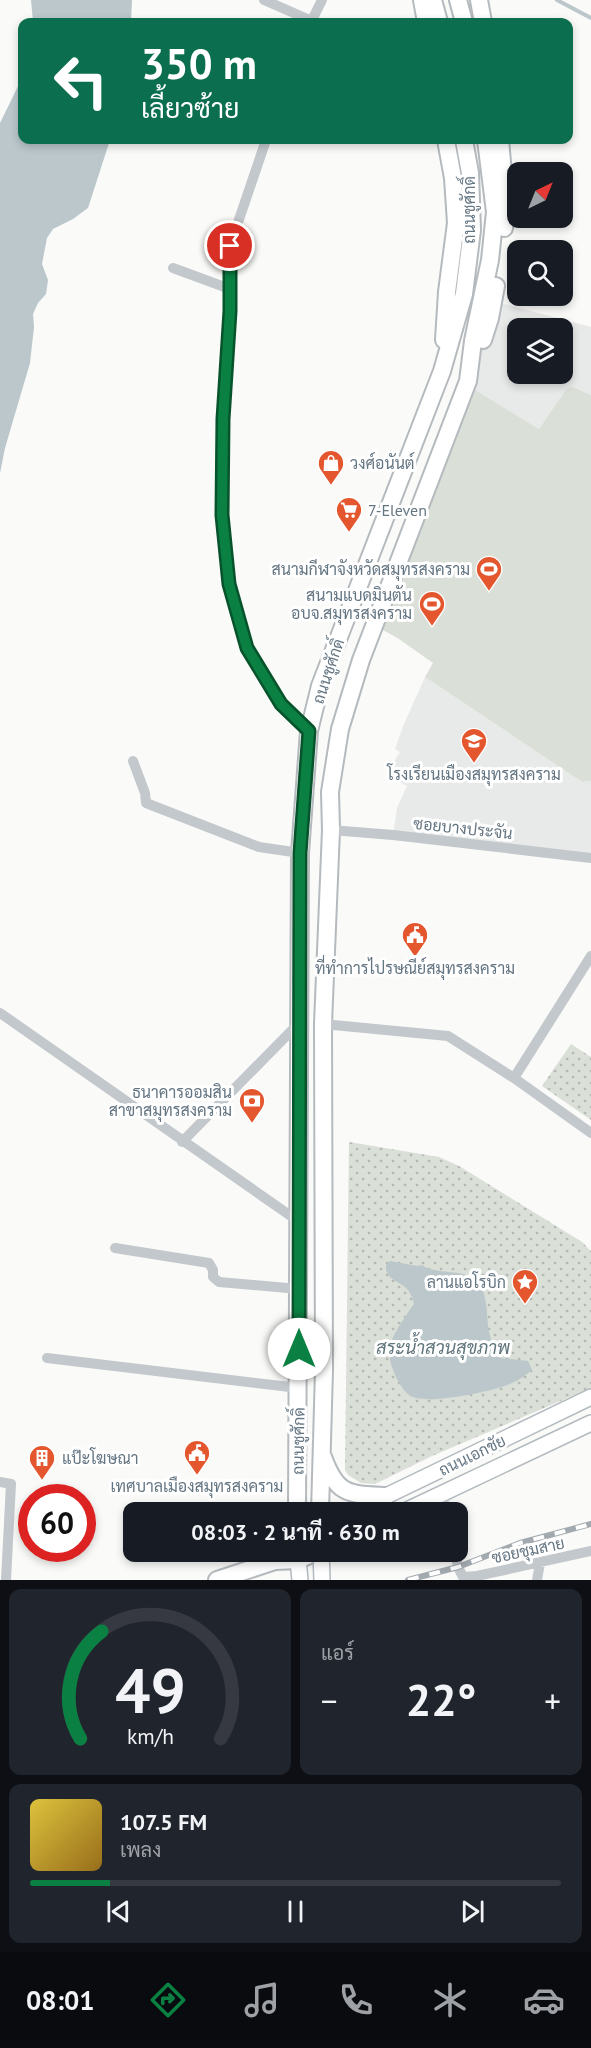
<!DOCTYPE html>
<html lang="th">
<meta charset="utf-8">
<style>
body{margin:0;font-family:"PT Sans",Sarabun,sans-serif;background:#20242c;color:#f1f3f6;height:100vh;display:flex;flex-direction:column;font-size:22px;white-space:nowrap}
*{box-sizing:border-box;margin:0}
p{font-size:20px;color:#9ea1a6}
.icon{flex:none;width:33px;height:33px;fill:none;stroke:currentColor;stroke-width:2;stroke-linecap:round;stroke-linejoin:round}
.map{position:relative;height:1580px;overflow:hidden}
.details{display:flex;flex-direction:column;gap:9px;padding:9px;background:#0d0f14;flex:1}
.details>*{flex:none}
.guide{position:absolute;left:18px;top:18px;width:555px;height:126px;border-radius:12px;box-shadow:0 3px 9px #0003;background:#0b6e4f;color:#fff;overflow:hidden}
.needle{width:39px;rotate:43deg}
.controls{position:absolute;left:507px;top:162px;display:grid;gap:12px}
.controls a{display:grid;place-items:center;width:66px;height:66px;border-radius:12px;background:#171b24;box-shadow:0 3px 9px #0003;font-size:30px}
.speed{position:absolute;left:18px;top:1484px;display:flex;gap:12px;font-size:30px;font-weight:700;text-align:center}
.speed>*{display:grid;place-content:center;width:78px;height:78px;border-radius:50%;background:#171b24;box-shadow:0 3px 9px #0003;line-height:1}
.speed .limit{border:9px solid #d22;background:#fff;color:#111}
.pin{position:absolute;display:grid;place-items:center;width:51px;height:51px;color:#fff;margin:-26px;border:3px solid #fff;border-radius:50%;box-shadow:0 2px 6px #0007}
.me{position:absolute;width:66px;margin:-33px;rotate:0deg;stroke-linejoin:round;filter:drop-shadow(0 0 4px #0008)}
.turn{display:flex;align-items:center;gap:21px;height:126px;padding:0 24px;font-size:27px}
.turn .icon{width:78px;height:78px;stroke-width:2.5}
.turn b{display:block;font-size:42px;line-height:51px}
.big{font-size:45px;font-weight:700;line-height:1.1}
.details .widget{flex:1;display:flex;flex-direction:column;justify-content:center;gap:9px;min-width:0;padding:0 21px;border-radius:12px;background:#20242c}
.details .dial{align-items:center;gap:0}
.dial svg{height:156px;overflow:visible;fill:none;stroke:#363941;stroke-width:7;stroke-linecap:round;text-anchor:middle}
.dial text{fill:#f1f3f6;stroke:none}
.song{display:flex;align-items:center;gap:18px}
.cover{width:72px;height:72px;border-radius:9px;background:linear-gradient(135deg,hsl(50 70% 55%),hsl(40 70% 35%))}
.played{height:6px;border-radius:3px;background:linear-gradient(90deg,#0b8043 15%,#363941 15%)}
.keys{display:flex;justify-content:space-around;direction:ltr}
.heat{display:flex;justify-content:space-between;align-items:center;font-size:33px;direction:ltr}
.details .tiles{flex:1;display:grid;gap:9px;grid-template-columns:1fr 1fr}
.widget:last-child{grid-column:span 2}
.trip{position:absolute;left:123px;top:1502px;width:345px;height:60px;border-radius:12px;background:#171b24;box-shadow:0 3px 9px #0003;font-weight:700;line-height:60px;text-align:center}
.tabs{display:flex;height:96px;justify-content:space-around;align-items:center;background:#090b0e;color:#9ea1a6}
.tabs .icon{width:42px;height:42px}
.tabs .on{color:#0b8043}
.tabs b{font-size:27px;color:#f1f3f6}
.map>svg:first-child{display:block}
.built{fill:#e8e9e9;fill-rule:evenodd}
.park{fill:url(#park-dots)}
.pitch{fill:#dadfd7}
.water{fill:#bbc7cb}
.lines{fill:none;stroke-linecap:round;stroke-linejoin:round}
.stream{stroke:#bbc7cb;stroke-width:4}
.secondary-casing{stroke:#b3babf;stroke-width:18}
.primary-casing{stroke:#b5babe;stroke-width:20}
.minor{stroke:#c3c8cc;stroke-width:10}
.secondary{stroke:#fff;stroke-width:15}
.primary{stroke:#fff;stroke-width:16}
.rail-casing{stroke:#a2aab0;stroke-width:6}
.rail{stroke:#fff;stroke-width:4;stroke-dasharray:11;stroke-linecap:butt}
.route-casing{stroke:#07532c;stroke-width:15}
.route{stroke:#0b8043;stroke-width:10}
.labels{text-anchor:middle;stroke-width:6;stroke-linejoin:round;paint-order:stroke}
.street-label{font-size:16px;fill:#657683;stroke:#fff}
.poi-label{font-size:16px;fill:#657683;stroke:#fff;text-anchor:end}
.water-label{font-size:18px;font-style:italic;fill:#60757c;stroke:#fff}
</style>
<div class="map">
<svg width="591" height="1580" viewBox="0 0 591 1580">
<defs>
<pattern id="park-dots" width="8" height="8" patternUnits="userSpaceOnUse" patternTransform="scale(1.5)"><rect width="8" height="8" fill="#dadfd7"/><path d="M2 2h.1M6 6h.1" fill="none" stroke="#b4b9b4" stroke-width="1.8" stroke-linecap="round"/></pattern>
</defs>
<rect width="100%" height="100%" fill="#fafaf8"/>
<!-- built -->
<path class="built" d="M 493,301 L 591,327 L 591,395 L 573,387 L 567,388 L 539,429 L 467,385 ZM 518,328 L 562,328 L 562,374 L 518,374 Z
M 425,677 L 582,782 L 591,781 L 591,858 L 393,835 L 397,808 L 407,786 L 386,774 L 400,752 L 395,749 L 404,724 Z"/>
<!-- park -->
<path class="park" d="M 571,1044 L 591,1057 L 591,1120 L 542,1086 Z
M 349,1142 L 439,1157 L 459,1166 L 582,1242 L 591,1251 L 591,1388 L 432,1456 L 375,1484 L 361,1483 L 348,1475 L 345,1470 Z"/>
<!-- pitch -->
<path class="pitch" d="M 467,385 L 539,429 L 567,388 L 573,387 L 591,395 L 591,781 L 582,782 L 425,677 L 433,663 L 399,639 L 374,625 Z"/>
<!-- water -->
<path class="water" d="M 31,0 L 132,0 L 131,22 L 33,22 Z
M 22,78 L 22,140 L 110,140 L 88,208 L 73,219 L 53,229 L 47,238 L 42,264 L 48,280 L 46,294 L 38,303 L 33,314 L 34,327 L 30,363 L 5,448 L 0,473 L 0,123 Z
M 390,1261 L 417,1266 L 422,1265 C 436,1275 458,1269 473,1278 C 489,1289 486,1315 489,1332 C 491,1341 495,1350 500,1358 L 528,1361 L 532,1370 C 526,1375 519,1380 512,1383 C 495,1391 434,1403 416,1398 C 407,1396 401,1387 397,1379 C 386,1355 387,1345 401,1323 C 406,1316 409,1310 414,1304 C 413,1299 411,1294 408,1290 C 400,1280 385,1281 386,1265 Z"/>
<g class="lines">
<!-- stream -->
<path class="stream" d="M 557,0 L 591,18"/>
<!-- secondary casing -->
<g class="secondary-casing">
<path id="secondary" d="M 353,1512 L 591,1397
M 403,1512 L 591,1423
M 321,1551 L 322,1580
M 298,1560 L 300,1580"/>
</g>
<!-- primary casing -->
<g class="primary-casing">
<path id="primary" d="M 422,0 L 426,22
M 433,0 L 439,22
M 458,0 L 464,22
M 479,0 L 483,22
M 500,140 L 506,206 L 504,228
M 444,340 L 447,292 L 456,223 L 453,178 L 446,140
M 483,340 L 490,318 L 496,286
M 323,1457 C 337,1496 349,1494 386,1496
M 297,1512 L 300,853 L 309,731 L 320,686 L 442,371 L 464,294 L 472,230 L 470,173 L 464,140
M 320,1512 L 324,1370 L 323,1024 L 331,830 L 330,792 L 340,729 L 361,660 L 468,381 L 473,341 L 490,260 L 495,212 L 486,140
M 217,1580 L 275,1561 L 298,1560 L 319,1551"/>
</g>
<!-- minor -->
<path class="minor" d="M 264,0 L 312,21
M 311,22 L 322,0
M 266,140 L 230,246 L 230,311 L 223,419 L 222,515 L 229,584 L 247,648 L 281,704 L 309,731
M 173,268 L 230,289
M 133,761 L 145,793 L 146,803 L 259,847 L 300,853
M 331,830 L 393,835 L 591,858
M 0,1013 L 298,1221
M 323,1024 L 448,1036 L 514,1078 L 591,1133
M 514,1078 L 591,956
M 182,1142 L 299,1023
M 115,1248 L 209,1263 L 213,1270 L 213,1277 L 219,1282 L 299,1289
M 47,1358 L 298,1388
M 0,1482 L 11,1484 L 6,1580
M 442,1494 L 446,1512
M 455,1551 L 458,1567 L 463,1577 L 477,1576 L 591,1551
M 537,1580 L 540,1563"/>
<!-- secondary -->
<use href="#secondary" class="secondary"/>
<!-- primary -->
<use href="#primary" class="primary"/>
<!-- rail casing -->
<g class="rail-casing">
<path id="rail" d="M 408,1580 L 458,1567 L 520,1543 L 591,1524"/>
</g>
<!-- rail -->
<use href="#rail" class="rail"/>
</g>
<g class="lines">
<!-- route casing -->
<g class="route-casing">
<path id="route" d="M 230,246 L 230,311 L 223,419 L 222,515 L 229,584 L 247,648 L 281,704 L 309,731 L 300,853 L 299,1349"/>
</g>
<!-- route -->
<use href="#route" class="route"/>
</g>
<!-- icons -->
<defs>
<g id="shop-pin" transform="scale(1.35)"><path d="M0 17L-7.5 6A9.5 9.5 0 1 1 7.5 6Z" fill="#e4572e" stroke="#fff"/><path d="M-5-2.5h2.3a2.7 3.5 0 0 1 5.4 0H5L5.5 6h-11ZM-1.5-2.5h3a1.5 2.3 0 0 0-3 0Z" fill="#fff"/></g>
<g id="supermarket-pin" transform="scale(1.35)"><path d="M0 17L-7.5 6A9.5 9.5 0 1 1 7.5 6Z" fill="#e4572e" stroke="#fff"/><path d="M-6-5.5h2.5l.6 2H6L4.5 2H-2.5L-4.4-4H-6ZM-1.5 3.2a1.3 1.3 0 1 0 .1 0ZM3 3.2a1.3 1.3 0 1 0 .1 0Z" fill="#fff"/></g>
<g id="stadium-pin" transform="scale(1.35)"><path d="M0 17L-7.5 6A9.5 9.5 0 1 1 7.5 6Z" fill="#e4572e" stroke="#fff"/><path d="M0-5a6.5 5 0 1 0 0 10a6.5 5 0 1 0 0-10ZM-3.5-1.8h7v3.6h-7Z" fill="#fff"/></g>
<g id="school-pin" transform="scale(1.35)"><path d="M0 17L-7.5 6A9.5 9.5 0 1 1 7.5 6Z" fill="#e4572e" stroke="#fff"/><path d="M0-5L7-2L0 1L-7-2ZM-4 1L0 2.5L4 1V4Q0 6-4 4Z" fill="#fff"/></g>
<g id="civic-pin" transform="scale(1.35)"><path d="M0 17L-7.5 6A9.5 9.5 0 1 1 7.5 6Z" fill="#e4572e" stroke="#fff"/><path d="M-.6-6.5H3V-4.5H.6V-3L4-1V1h2V6H-6V1h2V-1L-.6-3ZM-1.2 2.5V6h2.4V2.5Z" fill="#fff"/></g>
<g id="bank-pin" transform="scale(1.35)"><path d="M0 17L-7.5 6A9.5 9.5 0 1 1 7.5 6Z" fill="#e4572e" stroke="#fff"/><path d="M-6-4H6V4H-6ZM0-2.3a2.3 2.3 0 1 0 0 4.6a2.3 2.3 0 1 0 0-4.6Z" fill="#fff"/></g>
<g id="sight-pin" transform="scale(1.35)"><path d="M0 17L-7.5 6A9.5 9.5 0 1 1 7.5 6Z" fill="#e4572e" stroke="#fff"/><path d="M0-6L1.8-2.2L6-1.7L2.9 1.2L3.7 5.4L0 3.3L-3.7 5.4L-2.9 1.2L-6-1.7L-1.8-2.2Z" fill="#fff"/></g>
<g id="building-pin" transform="scale(1.35)"><path d="M0 17L-7.5 6A9.5 9.5 0 1 1 7.5 6Z" fill="#e4572e" stroke="#fff"/><path d="M-4-6H4V6H1V3H-1V6H-4ZM-2.5-4.3h1.7v1.8h-1.7ZM.8-4.3h1.7v1.8H.8ZM-2.5-1h1.7V.8h-1.7ZM.8-1h1.7V.8H.8Z" fill="#fff"/></g>
</defs>
<g fill-rule="evenodd">
<use href="#shop-pin" x="331" y="463"/>
<use href="#supermarket-pin" x="349" y="510"/>
<use href="#stadium-pin" x="489" y="569"/>
<use href="#stadium-pin" x="432" y="604"/>
<use href="#school-pin" x="474" y="741"/>
<use href="#civic-pin" x="415" y="935"/>
<use href="#bank-pin" x="252" y="1101"/>
<use href="#sight-pin" x="525" y="1282"/>
<use href="#civic-pin" x="197" y="1453"/>
<use href="#building-pin" x="42" y="1458"/>
</g>
<g class="labels">
<!-- street labels -->
<g class="street-label">
<text transform="translate(469 210) rotate(-90)" y="6">ถนนชูศักดิ์</text>
<text transform="translate(328 671) rotate(-71)" y="6">ถนนชูศักดิ์</text>
<text transform="translate(463 828) rotate(6)" y="6">ซอยบางประจัน</text>
<text transform="translate(298 1441) rotate(-89)" y="6">ถนนชูศักดิ์</text>
<text transform="translate(472 1455) rotate(-26)" y="6">ถนนเอกชัย</text>
<text transform="translate(528 1550) rotate(-12)" y="6">ซอยชุมสาย</text>
</g>
<!-- poi labels -->
<g class="poi-label">
<text x="350" y="469" text-anchor="start">วงศ์อนันต์</text>
<text x="368" y="516" text-anchor="start">7-Eleven</text>
<text x="470" y="575">สนามกีฬาจังหวัดสมุทรสงคราม</text>
<text x="412" y="601">สนามแบดมินตัน<tspan x="412" dy="18">อบจ.สมุทรสงคราม</tspan></text>
<text x="474" y="780" text-anchor="middle">โรงเรียนเมืองสมุทรสงคราม</text>
<text x="415" y="974" text-anchor="middle">ที่ทำการไปรษณีย์สมุทรสงคราม</text>
<text x="232" y="1098">ธนาคารออมสิน<tspan x="232" dy="18">สาขาสมุทรสงคราม</tspan></text>
<text x="506" y="1288">ลานแอโรบิก</text>
<text x="62" y="1464" text-anchor="start">แป๊ะโฆษณา</text>
<text x="197" y="1492" text-anchor="middle">เทศบาลเมืองสมุทรสงคราม</text>
</g>
<!-- water labels -->
<g class="water-label">
<text x="443" y="1354">สระน้ำสวนสุขภาพ</text>
</g>
</g>
</svg>
<div class="controls">
<a><svg class="needle" viewBox="-14 -14 28 28"><path d="M0-13l5 13h-10z" fill="#e53935"/><path d="M0 13l5-13h-10z" fill="#9ea1a6"/></svg></a>
<a><svg class="icon" aria-label="search" viewBox="0 0 24 24"><circle cx="10" cy="10" r="6"/><path d="M15 15l6 6"/></svg></a>
<a><svg class="icon" aria-label="layers" viewBox="0 0 24 24"><path d="M12 4l9 5-9 5-9-5zM3 14l9 5 9-5"/></svg></a>
</div>
<div class="speed"><div class="limit">60</div></div>
<div class="pin" style="left:230px;top:246px;background:#d93025"><svg class="icon" aria-label="arrive" viewBox="0 0 24 24"><path d="M6 21V4h12l-3 4 3 4H6"/></svg></div>
<svg class="me" style="left:299px;top:1349px" viewBox="-20 -20 40 40"><circle r="19" fill="#fff"/><path d="M0-13L10 11 0 6-10 11z" fill="#0b8043"/></svg>
<div class="trip">08:03 · 2 นาที · 630 m</div>
<div class="guide">
<div class="turn"><svg class="icon" aria-label="left" viewBox="0 0 24 24"><path d="M17 20v-9H6M10 6l-5 5 5 5"/></svg><div><b>350 m</b>เลี้ยวซ้าย</div></div>
</div>
</div>
<section class="details">
<div class="tiles">
<div class="widget dial"><svg viewBox="0 0 100 80">
<path d="M14 69A42 42 0 1 1 86 69"/>
<path d="M14 69A42 42 0 0 1 25 14" stroke="#0b8043"/>
<text x="50" y="56" font-size="32" font-weight="700">49</text>
<text x="50" y="72" font-size="11">km/h</text>
</svg></div>
<div class="widget"><p>แอร์</p>
<div class="heat"><a>−</a><b class="big">22°</b><a>+</a></div>
</div>
<div class="widget">
<div class="song"><i class="cover"></i><div><b>107.5 FM</b><p>เพลง</p></div></div>
<div class="played"></div>
<div class="keys"><svg class="icon" aria-label="previous" viewBox="0 0 24 24"><path d="M18 5L8 12l10 7zM5 5v14"/></svg><svg class="icon" aria-label="pause" viewBox="0 0 24 24"><path d="M8 5v14M16 5v14"/></svg><svg class="icon" aria-label="next" viewBox="0 0 24 24"><path d="M6 5l10 7-10 7zM19 5v14"/></svg></div>
</div>
</div>
</section>
<nav class="tabs">
<b>08:01</b>
<svg class="icon on" aria-label="directions" viewBox="0 0 24 24"><path d="M12 3l9 9-9 9-9-9zM9 14v-3h6M13 9l2 2-2 2"/></svg>
<svg class="icon" aria-label="music" viewBox="0 0 24 24"><path d="M9 18V5l10-2v13"/><circle cx="6" cy="18" r="3"/><circle cx="16" cy="16" r="3"/></svg>
<svg class="icon" aria-label="phone" viewBox="0 0 24 24"><path d="M5 4h4l2 5-3 2q2 4 5 5l2-3 5 2v4C11 20 4 13 5 4z"/></svg>
<svg class="icon" aria-label="climate" viewBox="0 0 24 24"><path d="M12 3v18M4 7l16 10M4 17L20 7"/></svg>
<svg class="icon" aria-label="car" viewBox="0 0 24 24"><path d="M5 17H2v-5l4-1 3-4h7l3 4 3 1v5h-3M9 17h6M6 11h13"/><circle cx="7" cy="17" r="2"/><circle cx="17" cy="17" r="2"/></svg>
</nav>
